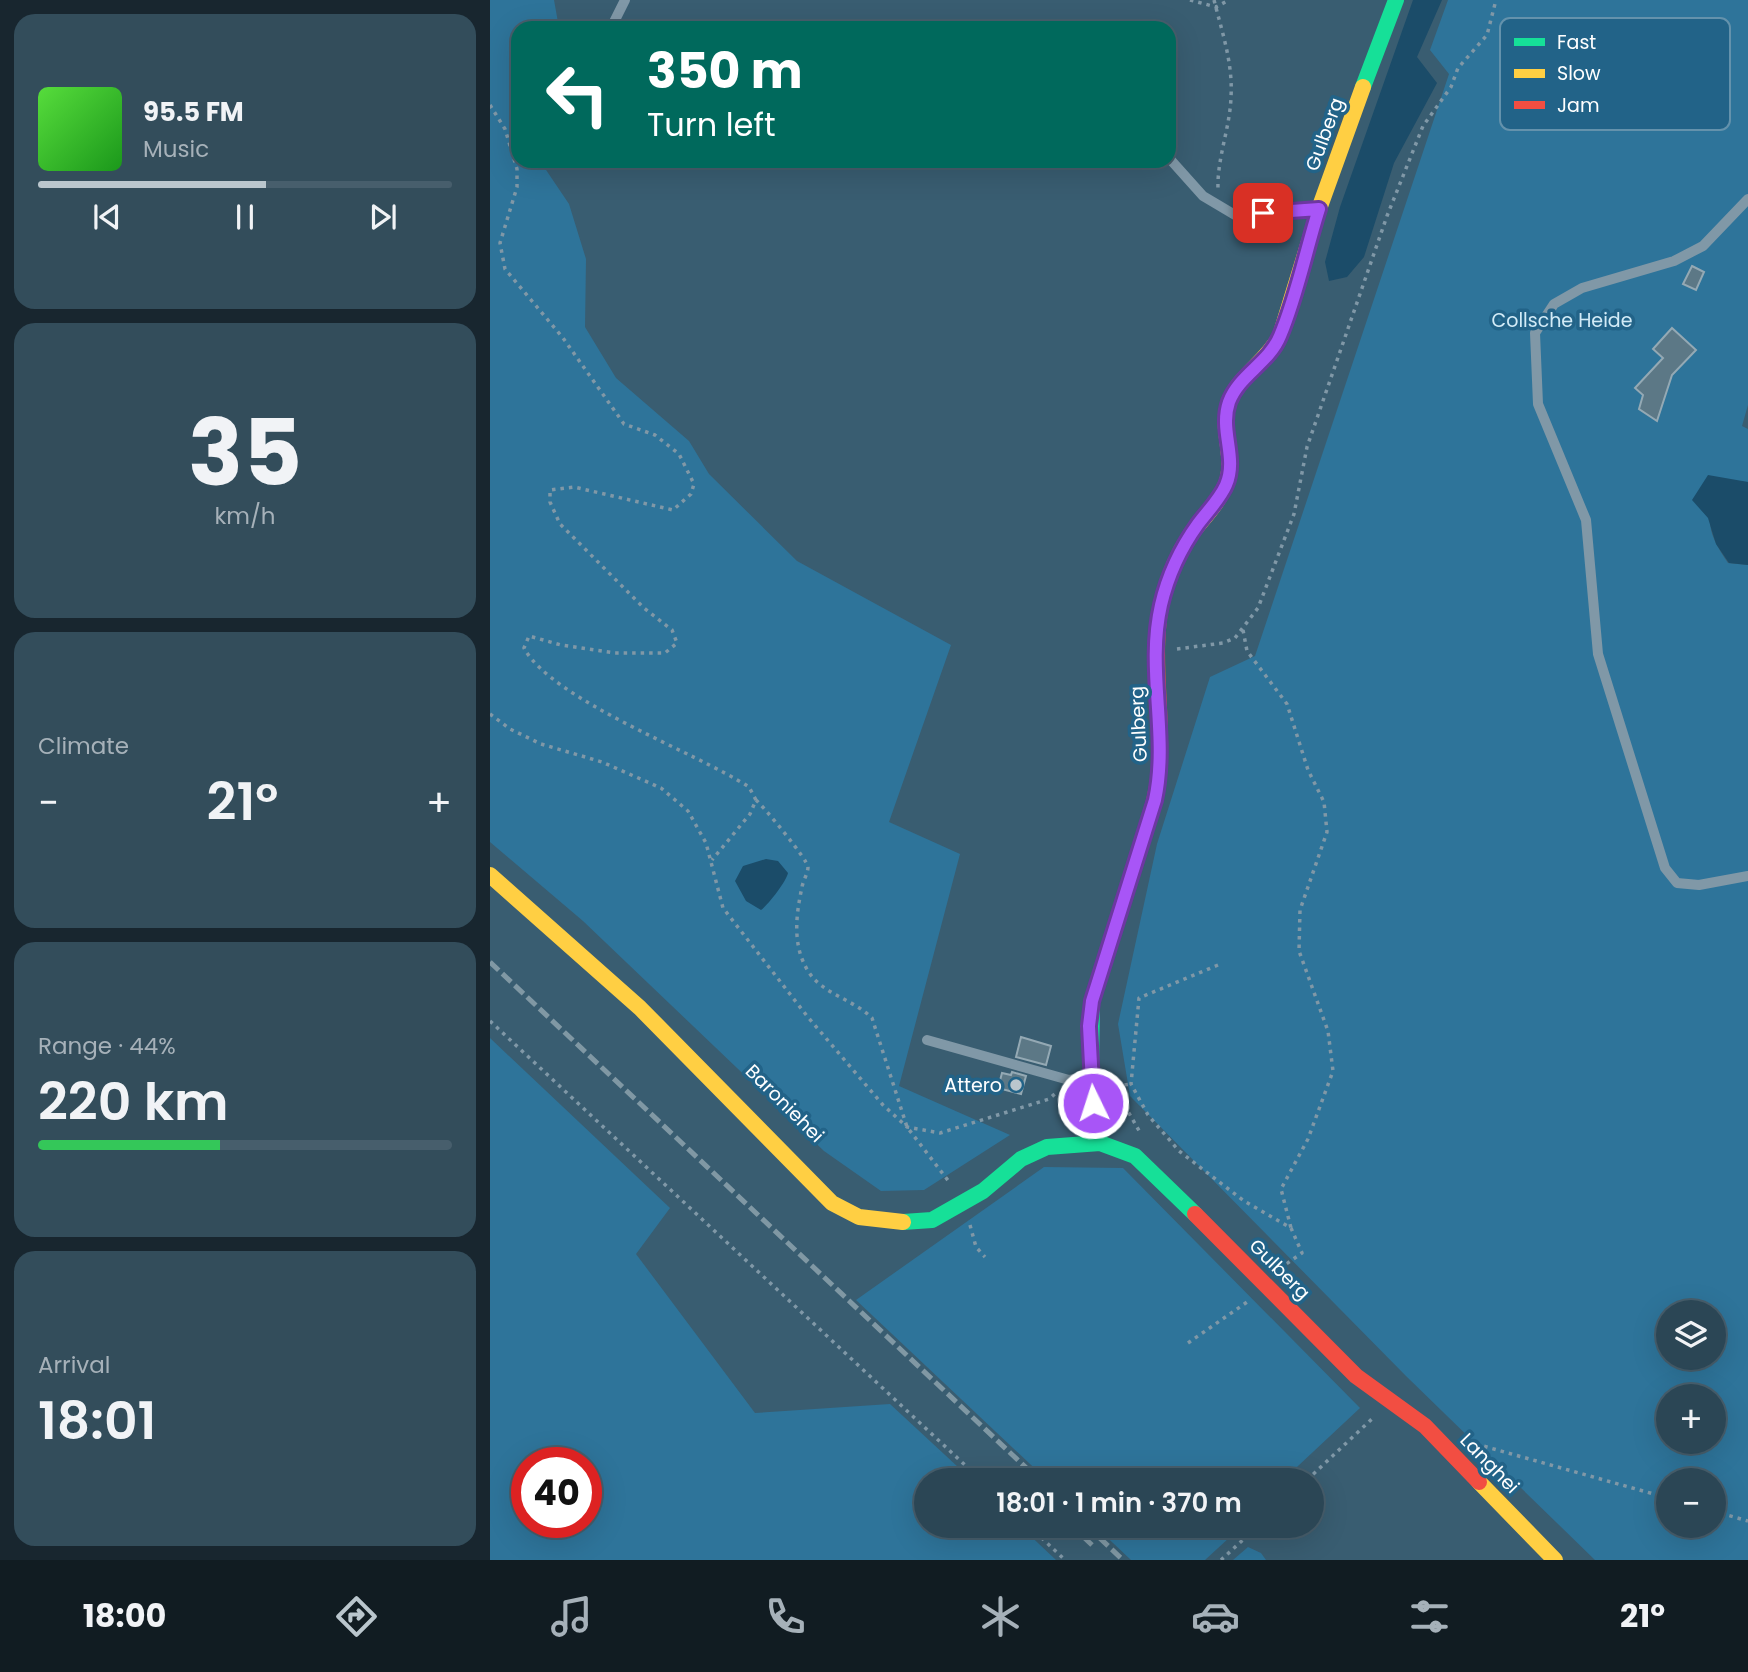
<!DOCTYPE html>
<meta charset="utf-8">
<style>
body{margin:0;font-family:Poppins,sans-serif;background:#334d5b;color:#f1f3f6;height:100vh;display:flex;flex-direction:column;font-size:26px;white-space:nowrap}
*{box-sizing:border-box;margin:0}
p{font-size:23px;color:#a6b1b9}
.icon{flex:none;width:38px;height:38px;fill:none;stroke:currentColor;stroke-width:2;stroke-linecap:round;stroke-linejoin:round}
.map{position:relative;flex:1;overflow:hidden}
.sheet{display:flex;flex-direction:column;gap:14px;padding:14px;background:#18262f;width:490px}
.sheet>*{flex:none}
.hud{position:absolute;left:21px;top:21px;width:665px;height:147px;border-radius:21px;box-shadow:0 7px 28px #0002,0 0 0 2px #475e6c;background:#00695c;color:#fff;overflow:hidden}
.buttons{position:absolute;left:1166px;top:1300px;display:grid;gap:14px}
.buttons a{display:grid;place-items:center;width:70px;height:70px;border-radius:50%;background:#2b4655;box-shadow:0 7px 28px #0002,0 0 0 2px #475e6c;font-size:35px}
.speed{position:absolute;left:21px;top:1447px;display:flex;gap:14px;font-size:35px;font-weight:700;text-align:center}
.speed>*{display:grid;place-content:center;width:91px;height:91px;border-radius:50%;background:#2b4655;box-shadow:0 7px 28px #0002,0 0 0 2px #475e6c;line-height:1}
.speed .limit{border:10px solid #d22;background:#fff;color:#111}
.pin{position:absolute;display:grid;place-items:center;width:60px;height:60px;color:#fff;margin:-30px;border-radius:14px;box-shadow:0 4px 10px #0006}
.me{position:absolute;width:77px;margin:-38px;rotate:356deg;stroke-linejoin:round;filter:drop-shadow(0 0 5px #0008)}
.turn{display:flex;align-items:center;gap:24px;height:147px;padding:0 21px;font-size:32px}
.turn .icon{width:91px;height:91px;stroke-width:2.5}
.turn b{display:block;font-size:49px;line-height:60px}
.big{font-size:52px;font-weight:600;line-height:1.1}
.sheet .card{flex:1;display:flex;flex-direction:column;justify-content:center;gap:10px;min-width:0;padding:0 24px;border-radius:21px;background:#334d5b}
.sheet .dial{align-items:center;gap:0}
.dial b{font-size:91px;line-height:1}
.song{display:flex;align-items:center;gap:21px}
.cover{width:84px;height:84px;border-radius:10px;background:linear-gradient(135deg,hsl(110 70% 55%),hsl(120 70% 35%))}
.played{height:7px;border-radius:4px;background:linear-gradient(90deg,#bac6cd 55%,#475e6c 55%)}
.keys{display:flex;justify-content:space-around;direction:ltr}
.heat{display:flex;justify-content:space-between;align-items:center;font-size:38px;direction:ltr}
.charge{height:10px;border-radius:5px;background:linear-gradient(90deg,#34c759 44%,#475e6c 0)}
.trip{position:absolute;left:424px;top:1468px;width:410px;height:70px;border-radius:35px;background:#2b4655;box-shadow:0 7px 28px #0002,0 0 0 2px #475e6c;font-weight:600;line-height:70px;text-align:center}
.tab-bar{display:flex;height:112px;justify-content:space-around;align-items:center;background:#111c22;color:#a6b1b9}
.tab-bar .icon{width:49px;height:49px}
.tab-bar .on{color:#bac6cd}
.tab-bar b{font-size:32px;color:#f1f3f6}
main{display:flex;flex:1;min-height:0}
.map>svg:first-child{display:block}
.green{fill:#2e749a;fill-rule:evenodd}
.water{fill:#1b4c69}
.building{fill:#5c7886;stroke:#94a9b4;stroke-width:2}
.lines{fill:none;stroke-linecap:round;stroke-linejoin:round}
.path{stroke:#8098a7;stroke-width:3.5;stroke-dasharray:3.5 5;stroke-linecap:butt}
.lane{stroke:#8098a7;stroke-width:10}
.fast{stroke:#16e098;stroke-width:16}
.slow{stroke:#ffcf43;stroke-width:16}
.jam{stroke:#f24e42;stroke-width:16}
.rail{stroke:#8098a4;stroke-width:5;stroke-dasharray:12 5;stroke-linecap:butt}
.route-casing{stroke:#6d37a1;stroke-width:18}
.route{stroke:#a855f7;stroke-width:12}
.poi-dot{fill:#bac6cd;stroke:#226388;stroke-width:2.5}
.labels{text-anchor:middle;stroke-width:7;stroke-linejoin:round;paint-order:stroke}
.street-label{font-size:19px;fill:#fff;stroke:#226388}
.park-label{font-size:19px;fill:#d2ebf7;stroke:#226388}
.poi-label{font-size:19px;fill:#fff;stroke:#226388;text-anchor:end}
.key{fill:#226388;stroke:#6492ac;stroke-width:2}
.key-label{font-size:19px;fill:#fff}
</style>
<main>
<section class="sheet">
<div class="card">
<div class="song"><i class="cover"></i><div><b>95.5 FM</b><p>Music</p></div></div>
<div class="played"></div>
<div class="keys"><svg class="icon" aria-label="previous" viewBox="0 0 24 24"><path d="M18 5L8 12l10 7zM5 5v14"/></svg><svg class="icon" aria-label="pause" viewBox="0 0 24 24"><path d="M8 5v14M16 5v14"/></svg><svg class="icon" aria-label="next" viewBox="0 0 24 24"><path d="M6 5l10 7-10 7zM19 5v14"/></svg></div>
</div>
<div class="card dial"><b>35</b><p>km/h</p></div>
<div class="card"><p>Climate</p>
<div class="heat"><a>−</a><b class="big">21°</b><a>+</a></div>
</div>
<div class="card"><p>Range · 44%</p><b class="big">220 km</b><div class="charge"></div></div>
<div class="card"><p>Arrival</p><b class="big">18:01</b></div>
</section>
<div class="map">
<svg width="1258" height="1560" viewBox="0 0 1258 1560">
<rect width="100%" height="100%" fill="#395d71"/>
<!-- green -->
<path class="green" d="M 0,0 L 64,0 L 69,28 L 28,28 L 28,161 L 50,161 L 79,204 L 96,259 L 95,327 L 126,378 L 199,441 L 219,474 L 307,561 L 461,645 L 399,822 L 470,854 L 409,1086 L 520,1135 L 434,1190 L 391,1191 L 334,1151 L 93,921 L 0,842 Z
M 958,0 L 1258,0 L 1258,405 L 1252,426 L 1258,429 L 1258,482 L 1233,480 C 1217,519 1213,526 1238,563 L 1258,565 L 1258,1560 L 1105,1560 L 916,1376 L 640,1096 L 628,1024 L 667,844 L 720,677 L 765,656 L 959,74 L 940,50 ZM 1178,1312 L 1223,1312 L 1223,1358 L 1178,1358 ZM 1178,1396 L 1223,1396 L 1223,1442 L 1178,1442 ZM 1178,1480 L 1223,1480 L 1223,1526 L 1178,1526 Z
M 0,1038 L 180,1208 L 146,1254 L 265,1413 L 400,1404 L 482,1480 L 436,1480 L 436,1526 L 530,1526 L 566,1560 L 0,1560 ZM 37,1463 L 96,1463 L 96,1522 L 37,1522 Z
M 554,1167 L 633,1168 L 870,1408 L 793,1480 L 557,1480 L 366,1300 Z
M 605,1526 L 752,1526 L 715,1560 L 641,1560 Z
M 758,1547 L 771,1553 L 776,1560 L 743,1560 Z"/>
<!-- water -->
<path class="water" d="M 923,0 L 952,0 L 927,57 L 947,83 L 904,163 L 874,257 L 857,277 L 839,281 L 835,262 L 850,207 Z
M 1218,475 L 1258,482 L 1258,565 L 1239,563 L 1226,544 L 1218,518 L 1202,500 Z
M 276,859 L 288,861 L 298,873 C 296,882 278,905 271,910 L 256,901 L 245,881 L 253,866 Z"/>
<!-- building -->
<path class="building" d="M 1202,266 L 1214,272 L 1206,290 L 1193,284 Z
M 1182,328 L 1206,350 L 1182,375 L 1167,421 L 1149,409 L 1153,395 L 1145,388 L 1173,358 L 1163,349 Z
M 531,1037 L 561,1046 L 556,1065 L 526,1057 Z
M 522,1072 L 536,1076 L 531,1094 L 508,1088 L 512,1073 L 521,1075 Z"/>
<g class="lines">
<!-- path -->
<path class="path" d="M 700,0 L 726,7 L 739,0
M 724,0 C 732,32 743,63 741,97 C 740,128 727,158 728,189
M 0,105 L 15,129 L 27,169 L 27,187 L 10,243 L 15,269 L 73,338 L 134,424 L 165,435 L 189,454 L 204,484 L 201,494 L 183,510 L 84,487 L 60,490 L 60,502 L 70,524 L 154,608 L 182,630 L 187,643 L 175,653 L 125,653 L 71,645 L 39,636 L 34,648 C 62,700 205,752 259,787 L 266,800 L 260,814 L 222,860
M 753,630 L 757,651 L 797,704 L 818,770 L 834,802 L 837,832 L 810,910 L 809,951 L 838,1031 L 843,1071 L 818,1139 L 791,1189 L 801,1228
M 687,649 L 733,643 L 745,638 L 768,608 L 804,514 L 817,447 L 897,216 L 933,126 L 961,87 L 968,68 L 997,35 L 1006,0
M 0,714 L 20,729 L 51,744 L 112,762 L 171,788 L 198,811 L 216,843 L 233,908 L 317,1016 L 393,1105 L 417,1127 L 450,1133 L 559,1099 L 567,1092
M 266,800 C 273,806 318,860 318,867 C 318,873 313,881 312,887 C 306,915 302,945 318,971 C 332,994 363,999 382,1018 L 417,1127 L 460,1183
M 728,965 L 649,998 L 641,1084 L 658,1115 L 689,1151 L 754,1201 L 801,1228 L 812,1253 L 792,1267
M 0,1021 L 491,1480
M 626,1086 L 641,1084
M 626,1102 L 636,1108 L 651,1134
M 480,1225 L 486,1247 L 495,1257
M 698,1343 L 760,1300
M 986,1444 L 1178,1498
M 817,1480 L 884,1417
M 1223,1511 L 1258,1521
M 539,1526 L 575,1560
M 731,1560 L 768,1526"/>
<!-- lane -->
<path class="lane" d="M 121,28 L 135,0
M 679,158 L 713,196 L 745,215 L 826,209
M 1258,199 L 1213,246 L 1184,261 L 1092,288 L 1064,304 L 1045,333 L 1048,404 L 1096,520 L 1108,654 L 1175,868 L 1187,883 L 1209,885 L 1258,876
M 437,1040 L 579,1080 L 599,1077"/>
<!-- fast -->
<path class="fast" d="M 873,87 L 906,0
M 610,1143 L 601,1072 L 602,1001 L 661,812
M 413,1222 L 442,1220 L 493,1191 L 531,1159 L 557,1147 L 610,1143 L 645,1156 L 705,1214"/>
<!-- slow -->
<path class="slow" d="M 673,596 C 679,575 687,555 699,537 C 711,520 728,505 736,484 C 746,458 730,431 738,404 C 747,377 777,361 790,336 L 829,209 L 873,87
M 0,875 L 150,1008 L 342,1203 L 369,1217 L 413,1222
M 989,1482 L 1065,1560"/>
<!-- jam -->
<path class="jam" d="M 661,812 C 683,742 656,667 673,596
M 705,1214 L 866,1376 L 935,1426 L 989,1482"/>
<!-- rail -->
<path class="rail" d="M 0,962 L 549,1480
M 582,1526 L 602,1545
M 597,1526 L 633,1560"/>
</g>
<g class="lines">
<!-- route casing -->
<g class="route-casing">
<path id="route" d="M 603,1103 L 599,1026 L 602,1001 L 665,800 C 679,735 656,670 671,605 C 678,575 690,549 708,524 C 717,512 730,499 736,485 C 748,457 729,431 739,402 C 749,375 779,363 790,336 C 807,296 816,250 829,209 L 773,213"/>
</g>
<!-- route -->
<use href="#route" class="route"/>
</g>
<!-- markers -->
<circle class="poi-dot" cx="526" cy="1085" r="7"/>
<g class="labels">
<!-- street labels -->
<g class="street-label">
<text transform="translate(834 134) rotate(-70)" y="7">Gulberg</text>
<text transform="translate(648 724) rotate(-93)" y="7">Gulberg</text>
<text transform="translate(295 1103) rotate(45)" y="7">Baroniehei</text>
<text transform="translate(790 1269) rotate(45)" y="7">Gulberg</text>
<text transform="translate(1000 1463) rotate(46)" y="7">Langhei</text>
</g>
<!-- park labels -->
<g class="park-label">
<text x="1072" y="327">Collsche Heide</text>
</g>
<!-- poi labels -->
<g class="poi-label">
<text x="512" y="1092">Attero</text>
</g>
</g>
<!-- legend -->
<rect x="1010" y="18" width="230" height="112" rx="10" class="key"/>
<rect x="1024" y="38" width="31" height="8" fill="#16e098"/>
<rect x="1024" y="69" width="31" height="9" fill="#ffcf43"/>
<rect x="1024" y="101" width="31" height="8" fill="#f24e42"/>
<g class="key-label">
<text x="1067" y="49">Fast</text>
<text x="1067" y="80">Slow</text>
<text x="1067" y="112">Jam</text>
</g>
</svg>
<div class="buttons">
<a><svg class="icon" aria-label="layers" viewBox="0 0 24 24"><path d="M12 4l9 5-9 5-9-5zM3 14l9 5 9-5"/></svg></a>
<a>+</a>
<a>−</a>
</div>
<div class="speed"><div class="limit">40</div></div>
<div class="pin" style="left:773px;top:213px;background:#d93025"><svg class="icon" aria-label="arrive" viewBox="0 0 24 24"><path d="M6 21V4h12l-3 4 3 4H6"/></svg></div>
<svg class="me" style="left:603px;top:1103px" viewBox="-20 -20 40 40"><circle r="17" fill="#a855f7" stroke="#fff" stroke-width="3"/><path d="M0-11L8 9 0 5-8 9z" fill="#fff"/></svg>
<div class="trip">18:01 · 1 min · 370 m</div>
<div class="hud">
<div class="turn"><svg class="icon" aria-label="left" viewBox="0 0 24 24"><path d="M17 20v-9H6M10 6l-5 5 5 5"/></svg><div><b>350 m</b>Turn left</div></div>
</div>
</div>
</main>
<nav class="tab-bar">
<b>18:00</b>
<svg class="icon on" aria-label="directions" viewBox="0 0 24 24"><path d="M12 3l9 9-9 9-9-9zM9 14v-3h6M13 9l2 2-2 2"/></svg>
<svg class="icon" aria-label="music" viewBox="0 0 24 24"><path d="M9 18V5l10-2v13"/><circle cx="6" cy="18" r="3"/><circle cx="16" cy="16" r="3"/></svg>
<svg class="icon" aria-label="phone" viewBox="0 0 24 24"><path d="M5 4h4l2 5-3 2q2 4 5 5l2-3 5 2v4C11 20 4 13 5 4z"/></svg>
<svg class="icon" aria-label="climate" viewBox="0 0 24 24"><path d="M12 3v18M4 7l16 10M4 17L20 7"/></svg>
<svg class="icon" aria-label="car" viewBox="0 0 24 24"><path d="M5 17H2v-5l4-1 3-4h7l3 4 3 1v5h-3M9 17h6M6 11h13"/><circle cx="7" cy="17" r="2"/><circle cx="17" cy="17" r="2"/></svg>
<svg class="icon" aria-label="filters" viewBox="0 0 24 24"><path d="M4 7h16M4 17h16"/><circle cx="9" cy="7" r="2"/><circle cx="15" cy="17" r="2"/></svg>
<b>21°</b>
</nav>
